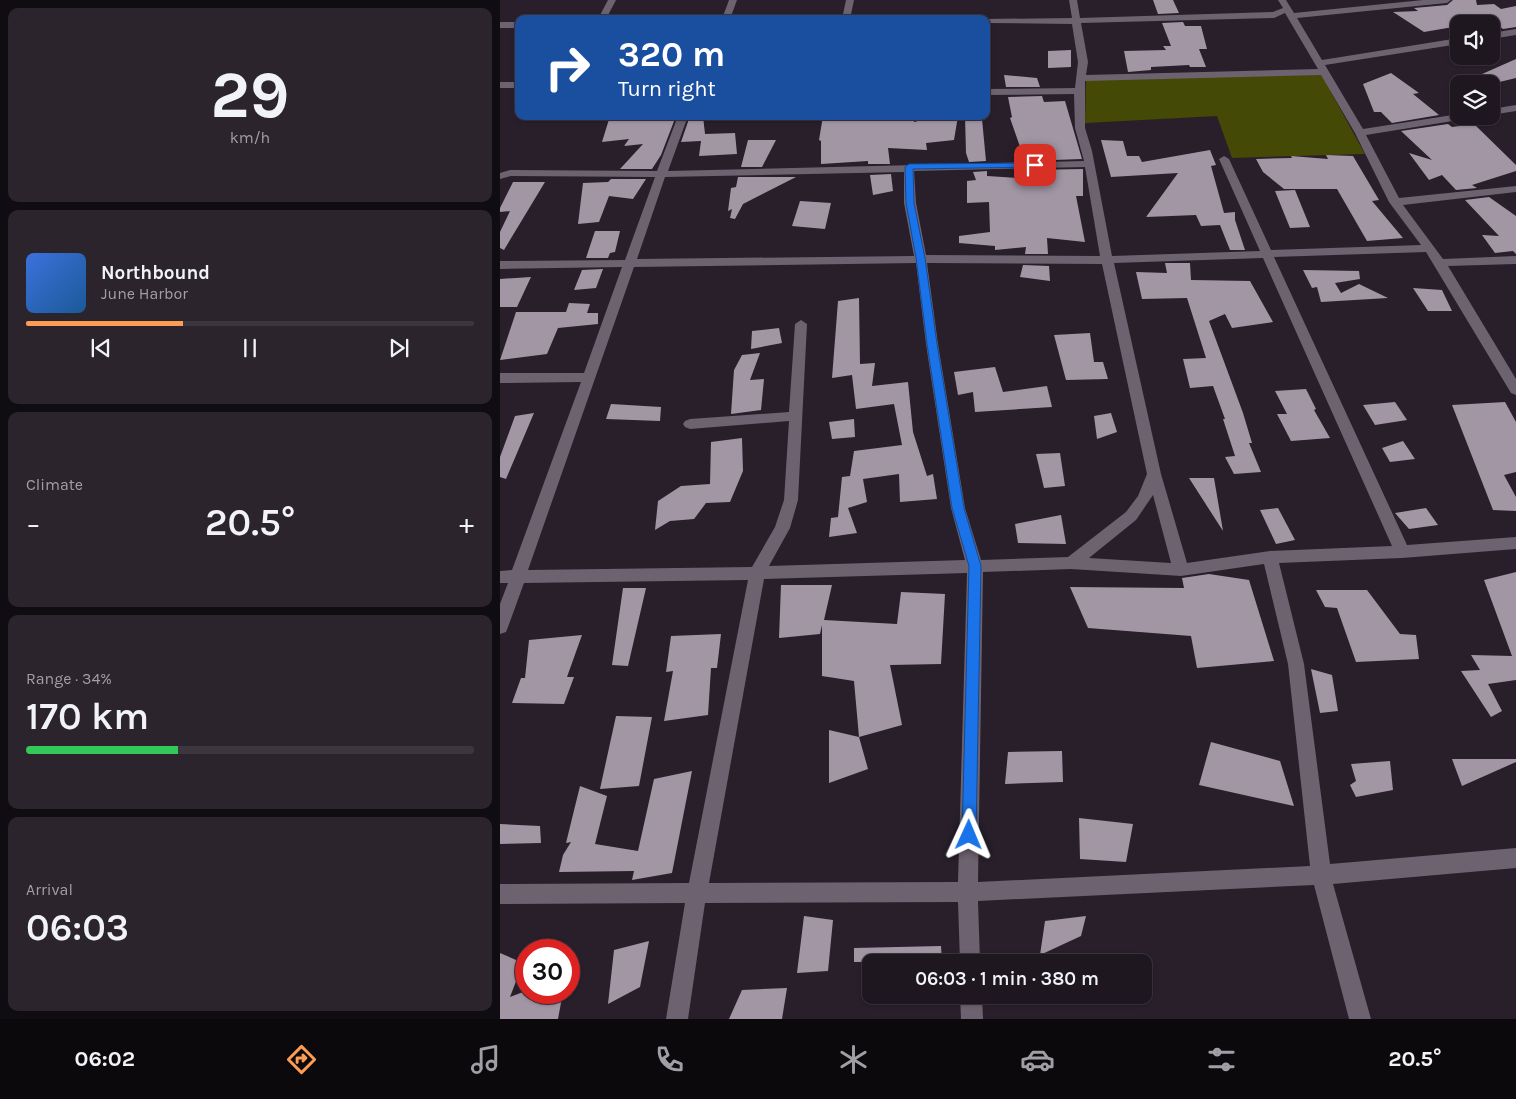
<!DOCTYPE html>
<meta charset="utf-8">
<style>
body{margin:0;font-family:Karla,sans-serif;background:#2b242d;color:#f1f3f6;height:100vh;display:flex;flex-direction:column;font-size:19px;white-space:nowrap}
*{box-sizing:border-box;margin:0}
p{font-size:16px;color:#a19fa5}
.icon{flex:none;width:28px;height:28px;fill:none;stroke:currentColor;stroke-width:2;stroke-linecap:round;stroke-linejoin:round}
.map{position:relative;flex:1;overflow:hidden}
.details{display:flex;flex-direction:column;gap:8px;padding:8px;background:#100d12;width:500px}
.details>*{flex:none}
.hud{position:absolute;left:15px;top:15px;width:475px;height:105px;border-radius:10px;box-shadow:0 1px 4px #0004,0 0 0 1px #3c363e;background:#1a4fa0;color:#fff;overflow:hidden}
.buttons{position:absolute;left:950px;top:15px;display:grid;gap:10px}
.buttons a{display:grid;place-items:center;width:50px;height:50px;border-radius:10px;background:#1e1720;box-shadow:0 1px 4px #0004,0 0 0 1px #3c363e;font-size:25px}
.speed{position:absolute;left:15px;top:939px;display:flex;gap:10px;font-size:25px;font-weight:700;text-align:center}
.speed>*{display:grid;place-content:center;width:65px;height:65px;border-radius:50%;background:#1e1720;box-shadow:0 1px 4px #0004,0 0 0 1px #3c363e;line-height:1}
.speed .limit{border:8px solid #d22;background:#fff;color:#111}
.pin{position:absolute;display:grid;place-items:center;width:42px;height:42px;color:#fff;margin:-21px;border-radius:10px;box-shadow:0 2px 8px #0006}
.me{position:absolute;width:55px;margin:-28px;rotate:1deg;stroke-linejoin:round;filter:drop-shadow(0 0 4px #0008)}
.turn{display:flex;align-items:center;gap:18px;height:105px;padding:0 20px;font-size:22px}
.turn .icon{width:65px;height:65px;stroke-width:2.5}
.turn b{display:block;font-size:35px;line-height:42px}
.big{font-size:38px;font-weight:600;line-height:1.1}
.details .card{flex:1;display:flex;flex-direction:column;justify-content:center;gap:8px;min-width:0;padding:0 18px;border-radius:10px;background:#2b242d}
.details .dial{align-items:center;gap:0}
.dial b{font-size:65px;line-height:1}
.song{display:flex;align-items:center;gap:15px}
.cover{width:60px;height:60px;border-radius:8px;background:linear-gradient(135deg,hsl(220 70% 55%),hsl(210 70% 35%))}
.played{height:5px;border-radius:2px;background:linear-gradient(90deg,#fd9d54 35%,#3c363e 35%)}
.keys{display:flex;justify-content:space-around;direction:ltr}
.heat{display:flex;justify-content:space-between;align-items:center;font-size:28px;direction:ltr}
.charge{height:8px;border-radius:4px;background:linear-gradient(90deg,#34c759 34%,#3c363e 0)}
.trip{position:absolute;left:362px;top:954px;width:290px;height:50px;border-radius:10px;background:#1e1720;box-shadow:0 1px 4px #0004,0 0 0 1px #3c363e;font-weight:600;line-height:50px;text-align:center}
.tabs{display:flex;height:80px;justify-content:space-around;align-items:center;background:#0c090d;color:#a19fa5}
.tabs .icon{width:35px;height:35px}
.tabs .on{color:#fd9d54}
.tabs b{font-size:22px;color:#f1f3f6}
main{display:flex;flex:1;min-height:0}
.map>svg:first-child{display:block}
.green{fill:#444905}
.building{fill:#a296a5}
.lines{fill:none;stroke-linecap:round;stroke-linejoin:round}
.minor{fill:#6d6270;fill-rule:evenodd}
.route{fill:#1a73e8;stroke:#114b97}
</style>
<main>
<section class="details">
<div class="card dial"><b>29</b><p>km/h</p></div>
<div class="card">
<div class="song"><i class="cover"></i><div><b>Northbound</b><p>June Harbor</p></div></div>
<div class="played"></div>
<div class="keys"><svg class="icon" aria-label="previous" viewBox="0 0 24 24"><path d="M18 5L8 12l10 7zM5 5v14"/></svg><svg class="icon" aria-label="pause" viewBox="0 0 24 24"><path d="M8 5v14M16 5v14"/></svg><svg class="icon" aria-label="next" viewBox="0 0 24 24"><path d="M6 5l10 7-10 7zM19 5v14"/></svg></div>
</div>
<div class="card"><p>Climate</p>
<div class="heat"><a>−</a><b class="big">20.5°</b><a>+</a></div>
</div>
<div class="card"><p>Range · 34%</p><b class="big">170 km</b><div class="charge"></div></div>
<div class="card"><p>Arrival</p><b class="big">06:03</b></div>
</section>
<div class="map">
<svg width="1016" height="1019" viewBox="0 0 1016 1019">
<rect width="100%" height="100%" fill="#281f2b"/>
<!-- green -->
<path class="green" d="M 821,74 L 865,154 L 732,158 L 717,116 L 585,123 L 586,80 Z"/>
<!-- building -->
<path class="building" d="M 653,0 L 673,0 L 679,13 L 658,14 Z
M 953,0 L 976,0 L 977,5 L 994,4 L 1001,9 L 1016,6 L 1016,27 L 1003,29 L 997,24 L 959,24 L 959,26 L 924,32 L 893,12 L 918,11 L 914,8 L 947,5 Z
M 683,22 L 685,26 L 701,26 L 707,49 L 699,49 L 706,67 L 690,67 L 689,65 L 651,67 L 651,70 L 628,72 L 624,51 L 666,50 L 663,46 L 671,46 L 662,23 Z
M 571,50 L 571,67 L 548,68 L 548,51 Z
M 1016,59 L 1016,78 L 991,84 L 964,84 L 964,82 Z
M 891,73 L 919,93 L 913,94 L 939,115 L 892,123 L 881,112 L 874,112 L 863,84 Z
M 504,75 L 537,78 L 540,87 L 506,87 Z
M 542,96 L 544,102 L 565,101 L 582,159 L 525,161 L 510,118 L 512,117 L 508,97 Z
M 110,116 L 176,116 L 161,155 L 152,169 L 120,169 L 143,144 L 124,146 L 129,139 L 102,142 Z
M 190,116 L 203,116 L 205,134 L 235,133 L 237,154 L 199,156 L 201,141 L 181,142 Z
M 323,116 L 413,116 L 414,122 L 438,116 L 458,116 L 454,140 L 426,143 L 427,150 L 388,148 L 390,164 L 368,164 L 368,161 L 321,164 L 321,141 L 319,140 Z
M 465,116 L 478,116 L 479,119 L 482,119 L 486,161 L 469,162 L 466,153 Z
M 948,124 L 952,127 L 974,124 L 1016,165 L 1016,171 L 972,185 L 977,188 L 956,190 L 942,175 L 929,180 L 909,153 L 932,160 L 901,131 Z
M 248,140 L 276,140 L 262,167 L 241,167 Z
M 601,140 L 623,141 L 627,156 L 639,156 L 642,162 L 710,150 L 716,165 L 711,166 L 724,213 L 735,212 L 735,220 L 745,250 L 730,250 L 720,225 L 701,226 L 696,215 L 646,217 L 678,173 L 611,177 Z
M 826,155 L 853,156 L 879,200 L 872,201 L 903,238 L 867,241 L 837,189 L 784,189 L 763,172 L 756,159 L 792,158 L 791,156 L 828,159 Z
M 583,169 L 583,196 L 576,196 L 585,242 L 547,238 L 548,254 L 525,254 L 526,247 L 495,250 L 495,246 L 459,243 L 459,236 L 490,232 L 489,202 L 467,203 L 467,181 L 476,180 L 473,172 L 487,171 L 487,176 L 532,179 L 529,170 Z
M 391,174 L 393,191 L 373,195 L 370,175 Z
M 238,177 L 296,177 L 243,204 L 235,219 L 230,218 L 232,209 L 228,211 L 231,188 L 236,187 Z
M 111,179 L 146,179 L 133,199 L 109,196 L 99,222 L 78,224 L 83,183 L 108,182 Z
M 13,182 L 45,182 L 4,250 L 0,248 L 0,232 L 10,211 L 0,212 L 0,208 Z
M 795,190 L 810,227 L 790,228 L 775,191 Z
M 989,197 L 1016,216 L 1016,254 L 1013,251 L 995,253 L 982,235 L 999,236 L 965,200 Z
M 300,201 L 331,203 L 325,229 L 292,226 Z
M 95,231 L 120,231 L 115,252 L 110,253 L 108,258 L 86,258 Z
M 665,263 L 690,263 L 691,280 L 750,281 L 773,322 L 732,328 L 725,314 L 709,321 L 743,413 L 752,443 L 749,443 L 761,472 L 734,474 L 725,457 L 735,456 L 723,419 L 725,419 L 713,386 L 690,388 L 683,359 L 706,358 L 687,298 L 642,299 L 636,272 L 667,273 Z
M 523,265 L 549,266 L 550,281 L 520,277 Z
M 103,269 L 96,288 L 74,290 L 82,270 Z
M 803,270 L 859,271 L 860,279 L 835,283 L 841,293 L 859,284 L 888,298 L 821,302 L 817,287 L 812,288 Z
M 31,277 L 17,307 L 0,307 L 0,279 Z
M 913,288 L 942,290 L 952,311 L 928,311 Z
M 359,298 L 360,364 L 375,363 L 372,386 L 408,382 L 413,432 L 427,476 L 433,474 L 437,499 L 400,502 L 399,474 L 363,479 L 367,502 L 348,508 L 357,533 L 329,537 L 331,518 L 338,517 L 342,477 L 350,476 L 354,451 L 402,445 L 394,404 L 356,409 L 352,375 L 332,378 L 338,301 Z
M 69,303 L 90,304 L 87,313 L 98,313 L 98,324 L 58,328 L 47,354 L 0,360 L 16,312 L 66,312 Z
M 279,328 L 282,343 L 251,349 L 252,331 Z
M 590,333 L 594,362 L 603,362 L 608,379 L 566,380 L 554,335 Z
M 260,353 L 250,380 L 264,379 L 261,410 L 231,414 L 234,370 L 242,355 Z
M 495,367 L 503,392 L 547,386 L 552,407 L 475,412 L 473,392 L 458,395 L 454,372 Z
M 806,389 L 816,409 L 814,410 L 830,438 L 791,441 L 777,414 L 787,414 L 775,391 Z
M 895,402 L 907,420 L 875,425 L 863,405 Z
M 1005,402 L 1016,422 L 1016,472 L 1004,475 L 1016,497 L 1016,511 L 993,510 L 952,405 Z
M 111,404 L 161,407 L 160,421 L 106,419 Z
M 34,413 L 6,479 L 0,477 L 0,457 L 15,416 Z
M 611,413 L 617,432 L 597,439 L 594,416 Z
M 354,419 L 355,437 L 332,439 L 329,422 Z
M 242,438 L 243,471 L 230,502 L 206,503 L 194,519 L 170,521 L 155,530 L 158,501 L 181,486 L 210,484 L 211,442 Z
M 903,441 L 915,459 L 890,462 L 882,448 Z
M 560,453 L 565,486 L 544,488 L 536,454 Z
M 689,478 L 714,478 L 723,531 Z
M 778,508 L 795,540 L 776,544 L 760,510 Z
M 926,508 L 938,525 L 909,529 L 895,513 Z
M 561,515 L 566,544 L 518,543 L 515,524 Z
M 1016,572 L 1016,680 L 988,684 L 1002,711 L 991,717 L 961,671 L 980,670 L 971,655 L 1012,656 L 984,580 Z
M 709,574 L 749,580 L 774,661 L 697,668 L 691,636 L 588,628 L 570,587 L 684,588 L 682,578 Z
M 281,585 L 332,585 L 324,620 L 397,624 L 401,592 L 445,594 L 441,664 L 390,665 L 402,725 L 359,737 L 354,681 L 322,676 L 322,625 L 320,634 L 279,638 Z
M 123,588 L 146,588 L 128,666 L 112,665 Z
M 816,590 L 867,590 L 900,634 L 916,635 L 919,659 L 856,662 L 837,608 L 825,607 Z
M 221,634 L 217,668 L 211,668 L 208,715 L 164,721 L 173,671 L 166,672 L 171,636 Z
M 82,635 L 67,677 L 74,677 L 64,704 L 12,703 L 21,678 L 25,678 L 29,640 Z
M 811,669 L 832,675 L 838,711 L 820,713 Z
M 116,716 L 152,717 L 139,786 L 100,789 Z
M 329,730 L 359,737 L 368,769 L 329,783 Z
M 711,742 L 780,761 L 794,806 L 699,785 Z
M 562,751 L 563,782 L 505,784 L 508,752 Z
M 952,759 L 1016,759 L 1016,762 L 962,786 Z
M 890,761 L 893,790 L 856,797 L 850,785 L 856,781 L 851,764 Z
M 192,771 L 172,873 L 132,880 L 134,871 L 59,872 L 63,855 L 71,842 L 66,843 L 80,786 L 107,796 L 95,844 L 138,851 L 154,779 Z
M 579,818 L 633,824 L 626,862 L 580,859 Z
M 0,824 L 40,826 L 41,843 L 0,844 Z
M 304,916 L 333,920 L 328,971 L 297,973 Z
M 586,916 L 581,936 L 540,955 L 545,921 Z
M 149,941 L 140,987 L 108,1004 L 114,950 Z
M 441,946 L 442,962 L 354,962 L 354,948 Z
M 0,953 L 23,963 L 10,997 L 23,992 L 63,992 L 58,1019 L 0,1019 Z
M 287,988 L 282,1019 L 229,1019 L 242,990 Z"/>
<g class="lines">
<!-- minor -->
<path class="minor" d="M 108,0 L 116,0 L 106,19 L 98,19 Z
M 229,0 L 237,0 L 230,19 L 222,19 Z
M 346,0 L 354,0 L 350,19 L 342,19 Z
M 569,0 L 577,0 L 580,18 L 773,12 L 783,8 L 778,0 L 786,0 L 794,13 L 923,0 L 951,0 L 947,3 L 797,18 L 822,60 L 959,38 L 959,44 L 825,65 L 863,129 L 959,114 L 959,116 L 970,116 L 965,119 L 866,135 L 899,198 L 1016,186 L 1016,192 L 903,205 L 943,259 L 1016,256 L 1016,264 L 948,266 L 1016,379 L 1016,395 L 1011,393 L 926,252 L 774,257 L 907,545 L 1016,537 L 1016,549 L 902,558 L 779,563 L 804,664 L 830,864 L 1016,848 L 1016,868 L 833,884 L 871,1019 L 849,1019 L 814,885 L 478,901 L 480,962 L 460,962 L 458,902 L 205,903 L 188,1019 L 166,1019 L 185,903 L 0,904 L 0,884 L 189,883 L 248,580 L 24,583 L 8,627 L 6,632 L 0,634 L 0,604 L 8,583 L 0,583 L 0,571 L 12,570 L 81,382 L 0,383 L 0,373 L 84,373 L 122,267 L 0,269 L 0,261 L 125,260 L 155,177 L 11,176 L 0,179 L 0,173 L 10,170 L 157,171 L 178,116 L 188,116 L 168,171 L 584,161 L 575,128 L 574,94 L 486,95 L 486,89 L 575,88 L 578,62 L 572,24 L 486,23 L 486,19 L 483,19 L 572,18 ZM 785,13 L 818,69 L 586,75 L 588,62 L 581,23 L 774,18 ZM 821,75 L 855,133 L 889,202 L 921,245 L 771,250 L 729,159 L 724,156 L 719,159 L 760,251 L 612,256 L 592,151 L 585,128 L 585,81 ZM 585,167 L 600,256 L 426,255 L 416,203 L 414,171 ZM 404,172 L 404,203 L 414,256 L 137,259 L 165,177 ZM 763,258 L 892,546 L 770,551 L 687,563 L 661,474 L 614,263 ZM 416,263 L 426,344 L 451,508 L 465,560 L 269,566 L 290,528 L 298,500 L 307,324 L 301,320 L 295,324 L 289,412 L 190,419 L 185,421 L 183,424 L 185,427 L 190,429 L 289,421 L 284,500 L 275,527 L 252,567 L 28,570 L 134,267 ZM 427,263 L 602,264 L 647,474 L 638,496 L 626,512 L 568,557 L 481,560 L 465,508 L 438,344 ZM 653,495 L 671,563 L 589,558 L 636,520 ZM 764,564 L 788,664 L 810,866 L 478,882 L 483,572 L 571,569 L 681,576 ZM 467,573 L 458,882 L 209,883 L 264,579 Z
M 0,22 L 19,22 L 19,28 L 0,28 Z
M 1016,29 L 1016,35 L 991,39 L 991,33 Z
M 0,82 L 19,82 L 19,88 L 0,88 Z
M 1016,105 L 1016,111 L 991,115 L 991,109 Z
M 460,995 L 482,995 L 483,1019 L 461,1019 Z"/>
</g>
<!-- route -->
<path class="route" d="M 535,163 L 539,165 L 538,167 L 413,169 L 414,203 L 425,258 L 437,344 L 464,508 L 481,566 L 476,835 L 474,840 L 469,842 L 464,840 L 462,835 L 469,566 L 452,508 L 427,344 L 416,258 L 406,203 L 405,167 L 409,164 Z"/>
</svg>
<div class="buttons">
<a><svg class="icon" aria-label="sound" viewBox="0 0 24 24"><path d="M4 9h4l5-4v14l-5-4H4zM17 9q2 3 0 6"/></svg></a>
<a><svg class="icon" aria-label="layers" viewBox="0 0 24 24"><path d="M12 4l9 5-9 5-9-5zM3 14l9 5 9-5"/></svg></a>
</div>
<div class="speed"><div class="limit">30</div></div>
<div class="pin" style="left:535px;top:165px;background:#d93025"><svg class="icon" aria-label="arrive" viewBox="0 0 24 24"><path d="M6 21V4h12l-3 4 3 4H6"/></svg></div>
<svg class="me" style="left:469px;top:835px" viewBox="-20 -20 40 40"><path d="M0-17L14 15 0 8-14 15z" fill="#1a73e8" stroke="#fff" stroke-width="4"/></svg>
<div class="trip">06:03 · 1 min · 380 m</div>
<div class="hud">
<div class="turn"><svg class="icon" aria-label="right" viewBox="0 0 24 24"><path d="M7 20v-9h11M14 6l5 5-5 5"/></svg><div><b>320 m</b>Turn right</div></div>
</div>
</div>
</main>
<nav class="tabs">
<b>06:02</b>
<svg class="icon on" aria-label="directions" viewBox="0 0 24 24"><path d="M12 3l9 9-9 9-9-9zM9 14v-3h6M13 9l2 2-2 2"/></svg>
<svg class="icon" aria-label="music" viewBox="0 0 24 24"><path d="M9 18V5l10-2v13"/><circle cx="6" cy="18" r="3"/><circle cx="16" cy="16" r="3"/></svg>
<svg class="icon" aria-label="phone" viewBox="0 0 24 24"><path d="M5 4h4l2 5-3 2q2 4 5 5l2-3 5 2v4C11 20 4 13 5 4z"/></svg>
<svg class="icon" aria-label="climate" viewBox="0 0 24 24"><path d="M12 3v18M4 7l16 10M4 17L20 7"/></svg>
<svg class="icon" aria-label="car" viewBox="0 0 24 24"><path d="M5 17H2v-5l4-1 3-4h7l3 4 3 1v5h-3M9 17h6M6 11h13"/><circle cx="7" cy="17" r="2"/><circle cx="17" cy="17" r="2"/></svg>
<svg class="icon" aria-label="filters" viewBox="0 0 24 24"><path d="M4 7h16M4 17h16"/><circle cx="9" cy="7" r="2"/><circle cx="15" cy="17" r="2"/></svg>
<b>20.5°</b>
</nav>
